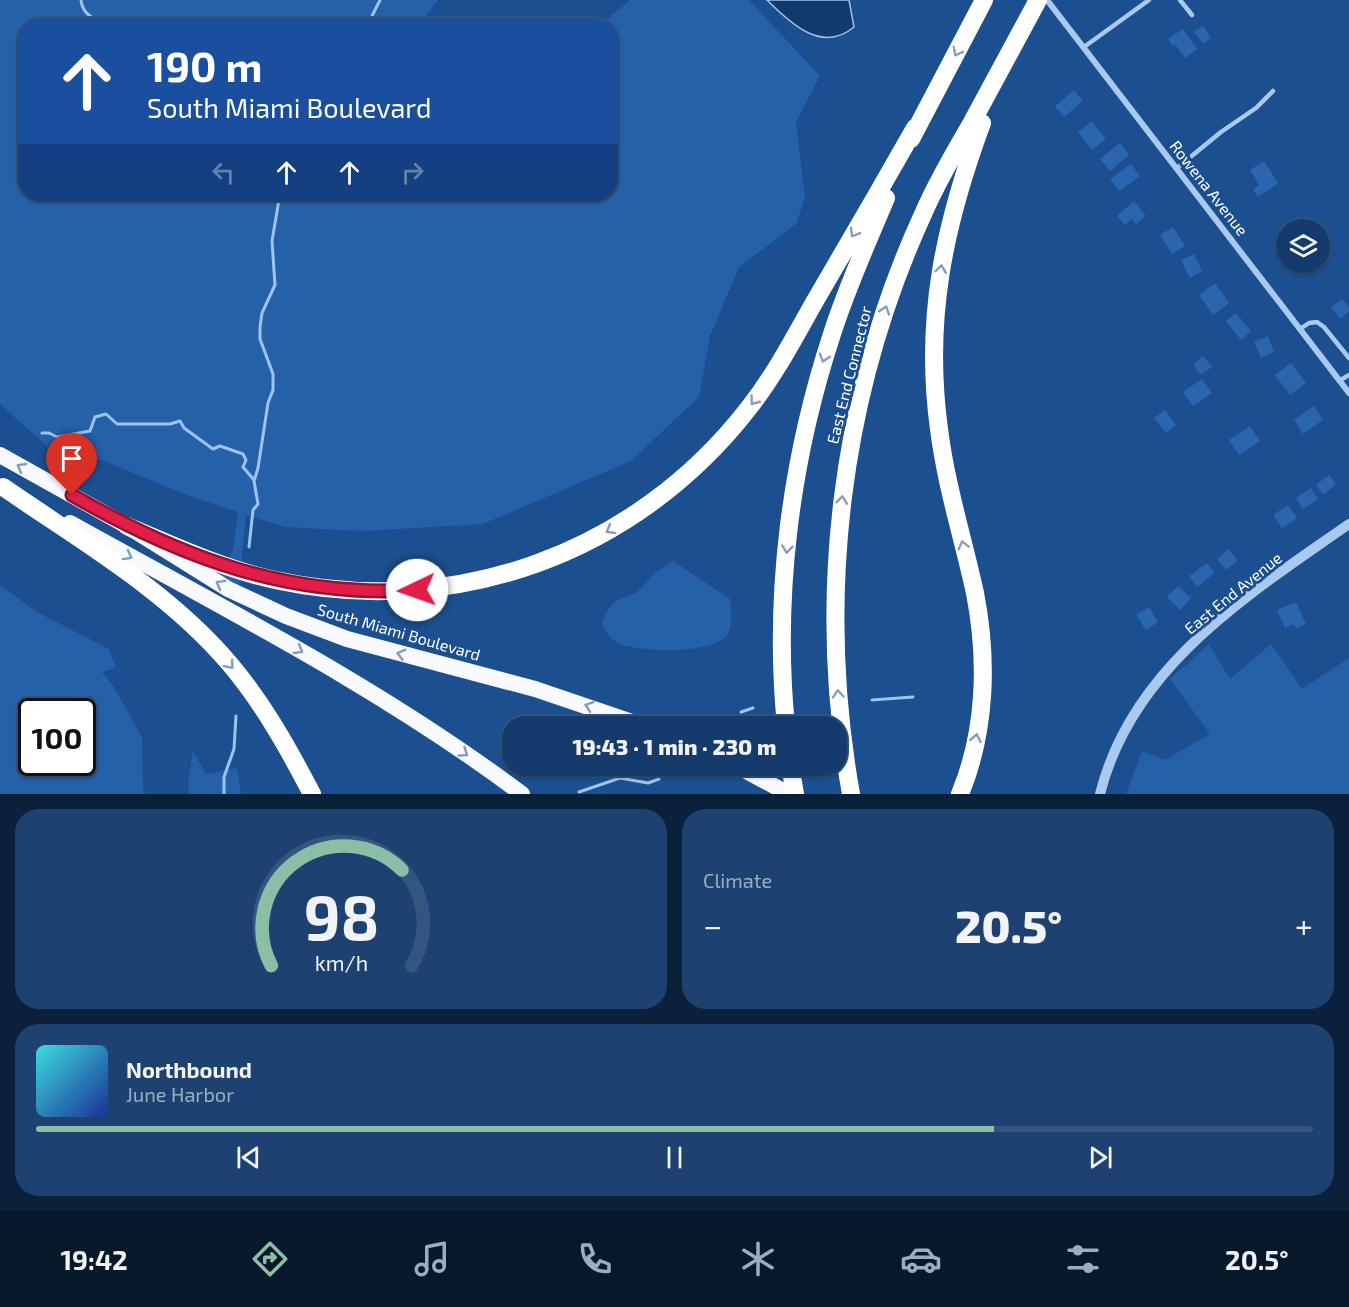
<!DOCTYPE html>
<meta charset="utf-8">
<style>
body{margin:0;font-family:"Exo 2",sans-serif;background:#1d4271;color:#f1f3f6;height:100vh;display:flex;flex-direction:column;font-size:22px;white-space:nowrap}
*{box-sizing:border-box;margin:0}
p{font-size:20px;color:#9dadc1}
.icon{flex:none;width:33px;height:33px;fill:none;stroke:currentColor;stroke-width:2;stroke-linecap:round;stroke-linejoin:round}
.map{position:relative;height:794px;overflow:hidden}
.drawer{display:flex;flex-direction:column;gap:15px;padding:15px;background:#0b203b;flex:1}
.drawer>*{flex:none}
.guide{position:absolute;left:18px;top:18px;width:600px;height:183px;border-radius:24px;box-shadow:0 2px 4px #0004,0 0 0 2px #33557e;background:#1a4fa0;color:#fff;overflow:hidden}
.fabs{position:absolute;left:1276px;top:219px;display:grid;gap:12px}
.fabs a{display:grid;place-items:center;width:54px;height:54px;border-radius:50%;background:#143b6b;box-shadow:0 2px 4px #0004,0 0 0 2px #33557e;font-size:30px}
.speed{position:absolute;left:18px;top:698px;display:flex;gap:12px;font-size:30px;font-weight:700;text-align:center}
.speed>*{display:grid;place-content:center;width:78px;height:78px;border-radius:50%;background:#143b6b;box-shadow:0 2px 4px #0004,0 0 0 2px #33557e;line-height:1}
.speed .limit{border:3px solid #111;border-radius:9px;background:#fff;color:#111}
.pin{position:absolute;display:grid;place-items:center;width:51px;height:51px;color:#fff;margin:-62px -26px;border-radius:50% 50% 50% 0;rotate:-45deg;box-shadow:0 0 6px #0007}
.pin .icon{rotate:45deg}
.me{position:absolute;width:66px;margin:-33px;rotate:267deg;stroke-linejoin:round;filter:drop-shadow(0 0 4px #0008)}
.turn{display:flex;align-items:center;gap:21px;height:126px;padding:0 30px;font-size:27px}
.turn .icon{width:78px;height:78px;stroke-width:2.5}
.turn b{display:block;font-size:42px;line-height:51px}
.lanes{display:flex;align-items:center;height:57px;padding:0 30px;background:#0003;justify-content:center;gap:30px;direction:ltr}
.lanes .off{opacity:.35}
.big{font-size:45px;font-weight:800;line-height:1.1}
.drawer .tile{flex:1;display:flex;flex-direction:column;justify-content:center;gap:9px;min-width:0;padding:0 21px;border-radius:24px;background:#1d4271}
.drawer .dial{align-items:center;gap:0}
.dial svg{height:156px;overflow:visible;fill:none;stroke:#33557e;stroke-width:7;stroke-linecap:round;text-anchor:middle}
.dial text{fill:#f1f3f6;stroke:none}
.song{display:flex;align-items:center;gap:18px}
.cover{width:72px;height:72px;border-radius:9px;background:linear-gradient(135deg,hsl(180 70% 55%),hsl(230 70% 35%))}
.played{height:6px;border-radius:3px;background:linear-gradient(90deg,#8abfa5 75%,#33557e 75%)}
.keys{display:flex;justify-content:space-around;direction:ltr}
.heat{display:flex;justify-content:space-between;align-items:center;font-size:33px;direction:ltr}
.drawer .tiles{flex:1;display:grid;gap:15px;grid-template-columns:1fr 1fr}
.tile:last-child{grid-column:span 2}
.trip{position:absolute;left:502px;top:716px;width:345px;height:60px;border-radius:24px;background:#143b6b;box-shadow:0 2px 4px #0004,0 0 0 2px #33557e;font-weight:800;line-height:60px;text-align:center}
.tab-bar{display:flex;height:96px;justify-content:space-around;align-items:center;background:#08182b;color:#9dadc1}
.tab-bar .icon{width:42px;height:42px}
.tab-bar .active{color:#8abfa5}
.tab-bar b{font-size:27px;color:#f1f3f6}
.map>svg:first-child{display:block}
.green{fill:#2461a8;fill-rule:evenodd}
.water{fill:#123a6d;stroke:#9cc4f0;stroke-width:1.5}
.lines{fill:none;stroke-linecap:round;stroke-linejoin:round}
.stream{stroke:#9cc4f0;stroke-width:3}
.building{fill:#2a66ad}
.service{stroke:#a9c9ee;stroke-width:4.5}
.minor{stroke:#a9c9ee;stroke-width:6}
.tertiary{stroke:#a9c9ee;stroke-width:10}
.trunk{stroke:#f8faff;stroke-width:16}
.motorway{stroke:#fff;stroke-width:18}
.oneway{stroke:#829ec1}
.oneway2{stroke:#7e9cc1}
.route-casing{stroke:#92132f;stroke-width:15}
.route{stroke:#e11d48;stroke-width:10}
.labels{text-anchor:middle;stroke-width:6;stroke-linejoin:round;paint-order:stroke}
.street-label{font-size:16px;fill:#fff;stroke:#1b4f8f}
</style>
<div class="map">
<svg width="1349" height="794" viewBox="0 0 1349 794">
<rect width="100%" height="100%" fill="#1b4f8f"/>
<!-- green -->
<path class="green" d="M 0,0 L 438,0 L 419,25 L 26,26 L 26,194 L 610,194 L 610,26 L 600,25 L 630,0 L 749,0 L 820,76 L 796,122 L 805,198 L 796,224 L 739,267 L 710,336 L 699,397 L 631,461 L 483,524 L 362,531 L 285,527 L 246,515 L 239,586 L 218,575 L 233,550 L 238,512 L 189,496 L 102,460 L 47,446 L 0,404 Z
M 673,561 L 730,599 C 731,609 733,627 727,635 C 712,655 641,652 620,644 C 610,640 606,632 602,624 L 605,614 L 615,601 L 636,593 L 656,572 Z
M 0,585 L 37,612 L 109,649 L 116,668 L 102,672 L 113,686 L 142,737 L 143,788 L 145,794 L 0,794 ZM 32,711 L 82,711 L 82,762 L 32,762 Z
M 1209,644 L 1230,679 L 1271,644 L 1302,689 L 1349,658 L 1349,794 L 1126,794 L 1142,751 L 1165,760 L 1210,734 L 1170,679 Z
M 193,751 L 206,774 L 237,768 L 241,794 L 189,794 L 188,784 Z"/>
<!-- water -->
<path class="water" d="M 767,0 L 849,0 L 854,27 C 822,54 790,23 767,0 Z"/>
<g class="lines">
<!-- stream -->
<path class="stream" d="M 81,0 C 83,20 103,21 119,26
M 367,26 L 380,0
M 42,433 L 49,433 L 57,437 L 90,431 L 95,417 L 106,414 L 117,424 L 170,424 L 180,421 L 184,428 L 213,449 L 220,446 L 243,454 L 246,460 L 243,467 L 254,480
M 249,547 L 253,510 L 258,504 L 254,481 L 258,468 L 268,403 L 273,390 L 273,374 L 260,339 L 260,327 L 262,313 L 275,285 L 272,241 L 280,194
M 872,700 L 913,697
M 741,712 L 753,708
M 579,792 L 620,778 L 648,783 L 659,779
M 224,794 L 224,777 L 234,749 L 236,716"/>
</g>
<!-- building -->
<path class="building" d="M 1203,26 L 1211,38 L 1203,44 L 1194,32 Z
M 1183,29 L 1197,49 L 1185,58 L 1175,44 L 1173,46 L 1168,39 Z
M 1074,90 L 1083,101 L 1064,117 L 1055,106 Z
M 1092,121 L 1106,139 L 1092,150 L 1078,132 Z
M 1120,143 L 1129,155 L 1110,171 L 1100,159 Z
M 1264,161 L 1278,183 L 1258,197 L 1253,189 L 1259,185 L 1250,170 Z
M 1131,164 L 1140,176 L 1119,191 L 1110,179 Z
M 1134,201 L 1146,216 L 1136,224 L 1132,219 L 1125,225 L 1117,216 Z
M 1173,227 L 1185,246 L 1172,254 L 1160,235 Z
M 1194,254 L 1202,271 L 1190,278 L 1181,260 Z
M 1215,283 L 1229,303 L 1213,315 L 1199,295 Z
M 1342,299 L 1349,307 L 1349,312 L 1340,319 L 1331,307 Z
M 1236,313 L 1251,331 L 1241,340 L 1226,321 Z
M 1268,336 L 1274,352 L 1261,358 L 1254,342 Z
M 1203,356 L 1212,367 L 1201,375 L 1193,364 Z
M 1291,363 L 1306,383 L 1290,395 L 1275,375 Z
M 1202,379 L 1212,393 L 1193,406 L 1183,392 Z
M 1314,406 L 1323,420 L 1303,434 L 1294,420 Z
M 1165,410 L 1176,425 L 1166,433 L 1154,418 Z
M 1250,426 L 1260,441 L 1239,455 L 1229,440 Z
M 1329,475 L 1336,484 L 1323,495 L 1316,485 Z
M 1311,488 L 1318,499 L 1303,509 L 1296,498 Z
M 1288,505 L 1297,518 L 1282,528 L 1273,515 Z
M 1229,549 L 1238,561 L 1226,570 L 1217,559 Z
M 1207,563 L 1215,573 L 1197,587 L 1189,576 Z
M 1178,586 L 1191,598 L 1180,610 L 1167,597 Z
M 1296,602 L 1306,624 L 1296,629 L 1294,624 L 1285,628 L 1277,610 Z
M 1149,607 L 1158,622 L 1146,630 L 1136,615 Z"/>
<g class="lines">
<!-- service -->
<path class="service" d="M 1180,0 L 1192,15
M 1084,47 L 1149,0
M 1177,168 L 1221,132 L 1256,108 L 1273,91
M 1300,329 L 1309,323 L 1317,322 L 1324,327 L 1349,358
M 1339,381 L 1349,375"/>
<!-- minor -->
<path class="minor" d="M 1047,0 L 1349,393"/>
<!-- tertiary -->
<path class="tertiary" d="M 1100,794 C 1132,666 1248,595 1349,524"/>
<!-- trunk -->
<path class="trunk" d="M 0,455 L 127,526 L 228,589 L 286,616 L 347,639 L 535,689 L 644,726
M 70,523 C 223,608 381,688 522,794
M 735,765 L 789,794"/>
<!-- motorway -->
<path class="motorway" d="M 911,139 L 984,0
M 3,487 C 81,541 167,590 229,663 C 263,703 288,748 312,794
M 127,526 C 175,546 224,569 275,580 C 455,619 635,554 748,409 C 775,375 794,338 815,301 C 849,243 882,186 915,128
M 786,726 C 773,594 791,459 832,334 C 847,287 867,243 886,198
M 790,765 L 795,794
M 851,794 C 816,598 840,394 924,212 C 937,182 954,153 971,124 C 993,83 1016,41 1038,0
M 960,794 C 986,731 988,660 975,593 C 963,538 946,485 939,429 C 924,319 944,226 982,123"/>
</g>
<!-- one-way arrows -->
<defs><path id="oneway-chevron" d="M-2-3.5L2.5 0L-2 3.5" fill="none" stroke-width="1.6" stroke-linecap="round" stroke-linejoin="round" transform="scale(1.5)"/></defs>
<g class="oneway">
<use href="#oneway-chevron" transform="translate(957 52) rotate(118)"/>
<use href="#oneway-chevron" transform="translate(854 233) rotate(120)"/>
<use href="#oneway-chevron" transform="translate(941 269) rotate(-82)"/>
<use href="#oneway-chevron" transform="translate(885 310) rotate(-72)"/>
<use href="#oneway-chevron" transform="translate(824 358) rotate(107)"/>
<use href="#oneway-chevron" transform="translate(754 401) rotate(127)"/>
<use href="#oneway-chevron" transform="translate(842 500) rotate(-83)"/>
<use href="#oneway-chevron" transform="translate(610 530) rotate(150)"/>
<use href="#oneway-chevron" transform="translate(963 545) rotate(-104)"/>
<use href="#oneway-chevron" transform="translate(787 549) rotate(96)"/>
<use href="#oneway-chevron" transform="translate(230 665) rotate(50)"/>
<use href="#oneway-chevron" transform="translate(838 694) rotate(-95)"/>
<use href="#oneway-chevron" transform="translate(976 738) rotate(-79)"/>
</g>
<g class="oneway2">
<use href="#oneway-chevron" transform="translate(21 467) rotate(-150)"/>
<use href="#oneway-chevron" transform="translate(128 556) rotate(29)"/>
<use href="#oneway-chevron" transform="translate(220 584) rotate(-151)"/>
<use href="#oneway-chevron" transform="translate(299 650) rotate(30)"/>
<use href="#oneway-chevron" transform="translate(401 654) rotate(-165)"/>
<use href="#oneway-chevron" transform="translate(589 706) rotate(-161)"/>
<use href="#oneway-chevron" transform="translate(464 753) rotate(34)"/>
</g>
<g class="lines">
<!-- route casing -->
<g class="route-casing">
<path id="route" d="M 72,495 C 181,558 289,598 417,590"/>
</g>
<!-- route -->
<use href="#route" class="route"/>
</g>
<g class="labels">
<!-- street labels -->
<g class="street-label">
<text transform="translate(1209 188) rotate(52)" y="6">Rowena Avenue</text>
<text transform="translate(849 375) rotate(-76)" y="6">East End Connector</text>
<text transform="translate(1233 593) rotate(-39)" y="6">East End Avenue</text>
<text transform="translate(399 632) rotate(16)" y="6">South Miami Boulevard</text>
</g>
</g>
</svg>
<div class="fabs">
<a><svg class="icon" aria-label="layers" viewBox="0 0 24 24"><path d="M12 4l9 5-9 5-9-5zM3 14l9 5 9-5"/></svg></a>
</div>
<div class="speed"><div class="limit">100</div></div>
<div class="pin" style="left:72px;top:495px;background:#d93025"><svg class="icon" aria-label="arrive" viewBox="0 0 24 24"><path d="M6 21V4h12l-3 4 3 4H6"/></svg></div>
<svg class="me" style="left:417px;top:590px" viewBox="-20 -20 40 40"><circle r="19" fill="#fff"/><path d="M0-13L10 11 0 6-10 11z" fill="#e11d48"/></svg>
<div class="trip">19:43 · 1 min · 230 m</div>
<div class="guide">
<div class="turn"><svg class="icon" aria-label="ahead" viewBox="0 0 24 24"><path d="M12 20V5M6 11l6-6 6 6"/></svg><div><b>190 m</b>South Miami Boulevard</div></div>
<div class="lanes"><svg class="icon off" aria-label="left" viewBox="0 0 24 24"><path d="M17 20v-9H6M10 6l-5 5 5 5"/></svg><svg class="icon" aria-label="ahead" viewBox="0 0 24 24"><path d="M12 20V5M6 11l6-6 6 6"/></svg><svg class="icon" aria-label="ahead" viewBox="0 0 24 24"><path d="M12 20V5M6 11l6-6 6 6"/></svg><svg class="icon off" aria-label="right" viewBox="0 0 24 24"><path d="M7 20v-9h11M14 6l5 5-5 5"/></svg></div>
</div>
</div>
<section class="drawer">
<div class="tiles">
<div class="tile dial"><svg viewBox="0 0 100 80">
<path d="M14 69A42 42 0 1 1 86 69"/>
<path d="M14 69A42 42 0 0 1 81 20" stroke="#8abfa5"/>
<text x="50" y="56" font-size="32" font-weight="700">98</text>
<text x="50" y="72" font-size="11">km/h</text>
</svg></div>
<div class="tile"><p>Climate</p>
<div class="heat"><a>−</a><b class="big">20.5°</b><a>+</a></div>
</div>
<div class="tile">
<div class="song"><i class="cover"></i><div><b>Northbound</b><p>June Harbor</p></div></div>
<div class="played"></div>
<div class="keys"><svg class="icon" aria-label="previous" viewBox="0 0 24 24"><path d="M18 5L8 12l10 7zM5 5v14"/></svg><svg class="icon" aria-label="pause" viewBox="0 0 24 24"><path d="M8 5v14M16 5v14"/></svg><svg class="icon" aria-label="next" viewBox="0 0 24 24"><path d="M6 5l10 7-10 7zM19 5v14"/></svg></div>
</div>
</div>
</section>
<nav class="tab-bar">
<b>19:42</b>
<svg class="icon active" aria-label="directions" viewBox="0 0 24 24"><path d="M12 3l9 9-9 9-9-9zM9 14v-3h6M13 9l2 2-2 2"/></svg>
<svg class="icon" aria-label="music" viewBox="0 0 24 24"><path d="M9 18V5l10-2v13"/><circle cx="6" cy="18" r="3"/><circle cx="16" cy="16" r="3"/></svg>
<svg class="icon" aria-label="phone" viewBox="0 0 24 24"><path d="M5 4h4l2 5-3 2q2 4 5 5l2-3 5 2v4C11 20 4 13 5 4z"/></svg>
<svg class="icon" aria-label="climate" viewBox="0 0 24 24"><path d="M12 3v18M4 7l16 10M4 17L20 7"/></svg>
<svg class="icon" aria-label="car" viewBox="0 0 24 24"><path d="M5 17H2v-5l4-1 3-4h7l3 4 3 1v5h-3M9 17h6M6 11h13"/><circle cx="7" cy="17" r="2"/><circle cx="17" cy="17" r="2"/></svg>
<svg class="icon" aria-label="filters" viewBox="0 0 24 24"><path d="M4 7h16M4 17h16"/><circle cx="9" cy="7" r="2"/><circle cx="15" cy="17" r="2"/></svg>
<b>20.5°</b>
</nav>
